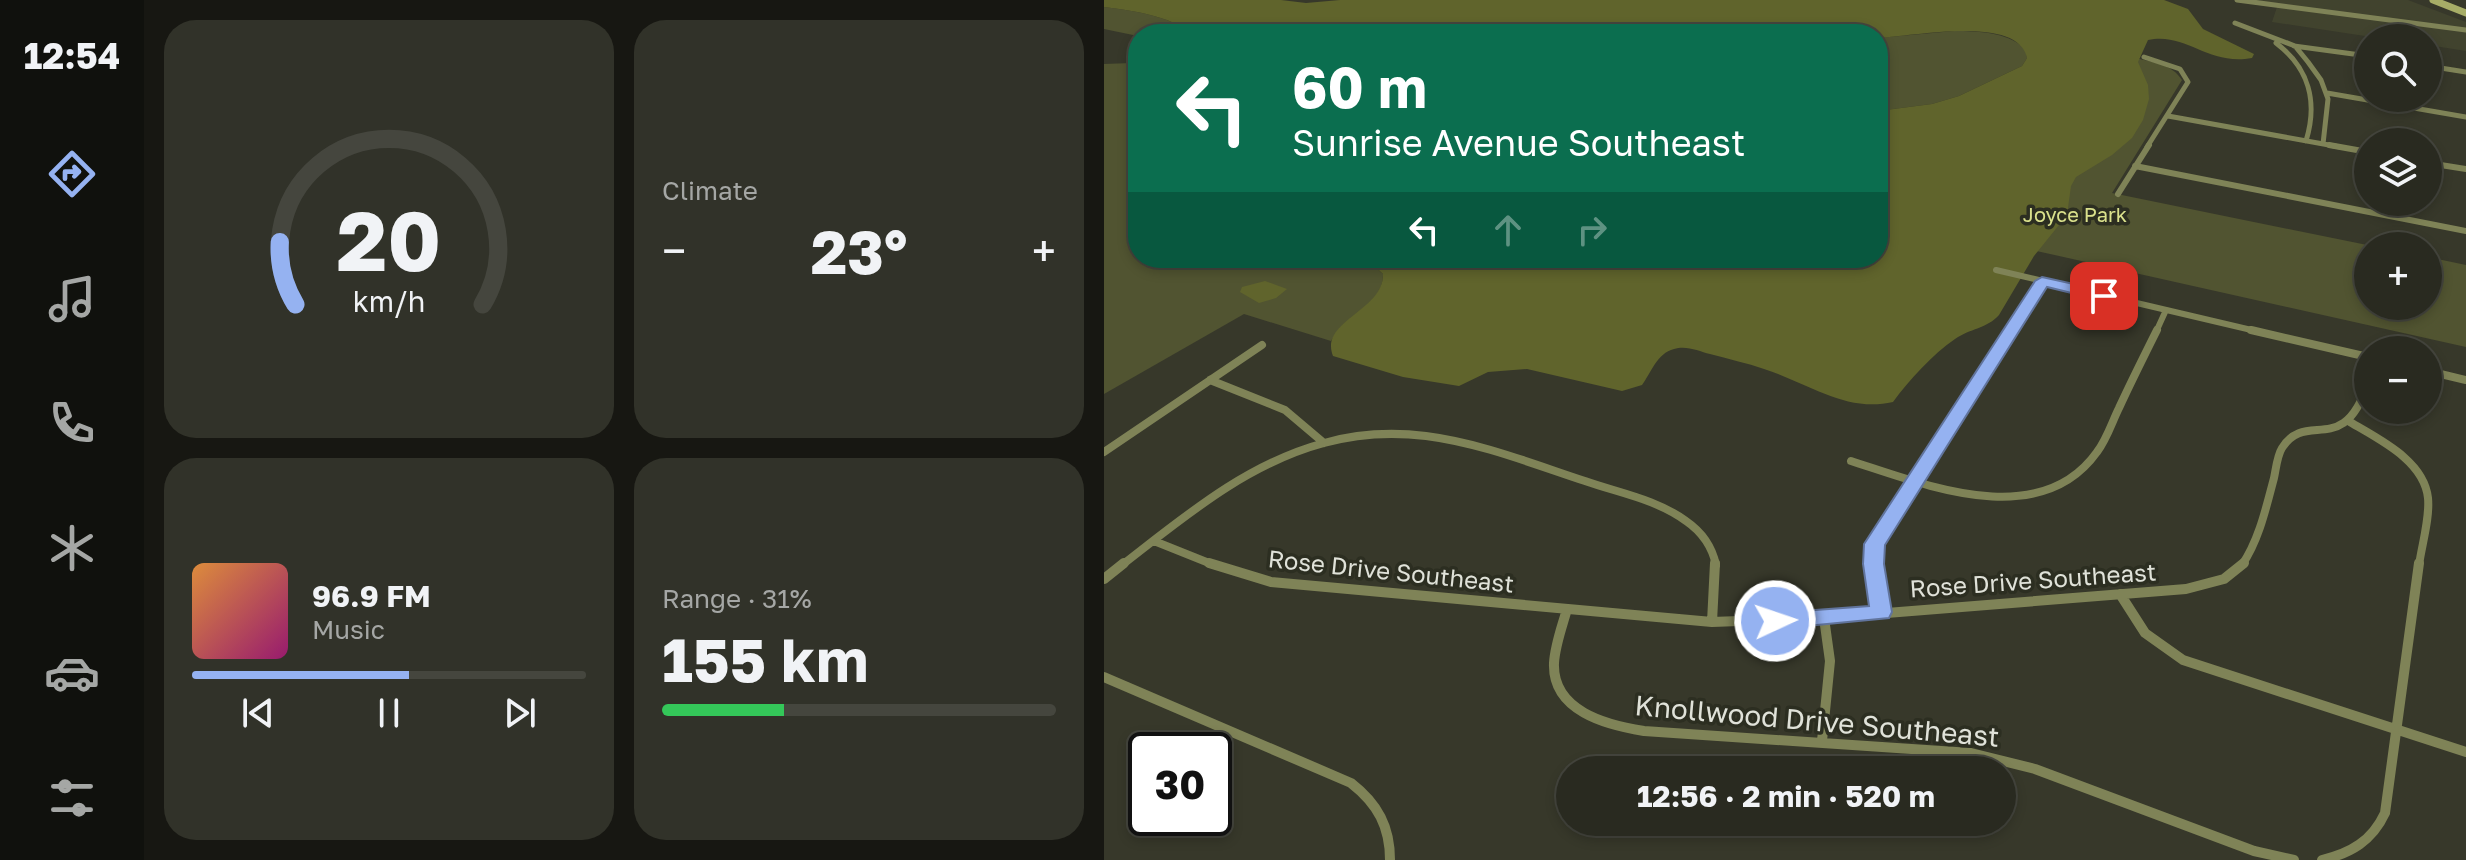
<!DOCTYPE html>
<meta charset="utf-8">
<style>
body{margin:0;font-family:"Golos Text",sans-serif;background:#313229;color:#f1f3f6;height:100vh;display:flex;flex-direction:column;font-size:30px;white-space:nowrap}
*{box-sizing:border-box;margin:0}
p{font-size:26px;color:#a5a7a5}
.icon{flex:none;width:44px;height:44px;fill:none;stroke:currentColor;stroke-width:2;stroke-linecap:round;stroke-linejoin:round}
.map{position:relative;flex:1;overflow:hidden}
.details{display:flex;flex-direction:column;gap:20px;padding:20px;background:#171712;width:960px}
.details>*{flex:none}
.top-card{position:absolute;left:24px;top:24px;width:760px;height:244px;border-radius:32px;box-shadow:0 4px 12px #0003,0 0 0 2px #45463e;background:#0b6e4f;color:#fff;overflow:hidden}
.controls{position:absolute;left:1250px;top:24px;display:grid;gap:16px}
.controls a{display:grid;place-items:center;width:88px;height:88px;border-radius:50%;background:#292a20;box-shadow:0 4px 12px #0003,0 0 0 2px #45463e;font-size:40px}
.speed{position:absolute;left:24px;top:732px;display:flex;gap:16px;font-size:40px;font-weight:700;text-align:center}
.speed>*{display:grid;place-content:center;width:104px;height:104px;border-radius:50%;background:#292a20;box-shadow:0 4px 12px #0003,0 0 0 2px #45463e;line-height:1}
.speed .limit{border:4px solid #111;border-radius:12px;background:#fff;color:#111}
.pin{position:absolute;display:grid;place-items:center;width:68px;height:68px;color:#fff;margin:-34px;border-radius:16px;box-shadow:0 4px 12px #0006}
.me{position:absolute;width:88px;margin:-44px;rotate:87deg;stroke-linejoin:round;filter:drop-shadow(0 0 6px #0008)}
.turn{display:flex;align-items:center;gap:28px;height:168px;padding:0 32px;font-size:36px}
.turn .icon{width:104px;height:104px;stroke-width:2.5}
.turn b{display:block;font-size:56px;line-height:68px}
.lanes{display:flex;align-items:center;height:76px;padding:0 32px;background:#0003;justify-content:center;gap:40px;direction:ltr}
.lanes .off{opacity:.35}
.big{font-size:60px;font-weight:700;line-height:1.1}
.details .card{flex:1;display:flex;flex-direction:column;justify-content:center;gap:12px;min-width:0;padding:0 28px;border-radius:32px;background:#313229}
.details .dial{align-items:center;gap:0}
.dial svg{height:208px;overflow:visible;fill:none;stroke:#45463e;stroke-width:7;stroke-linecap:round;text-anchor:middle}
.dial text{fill:#f1f3f6;stroke:none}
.song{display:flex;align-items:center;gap:24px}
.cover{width:96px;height:96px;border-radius:12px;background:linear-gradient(135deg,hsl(30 70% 55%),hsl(320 70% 35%))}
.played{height:8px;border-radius:4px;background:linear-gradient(90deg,#95b2f1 55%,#45463e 55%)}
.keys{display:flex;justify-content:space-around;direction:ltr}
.heat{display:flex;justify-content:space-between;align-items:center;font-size:44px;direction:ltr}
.charge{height:12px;border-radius:6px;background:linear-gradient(90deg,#34c759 31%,#45463e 0)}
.details .tiles{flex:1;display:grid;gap:20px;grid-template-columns:repeat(2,1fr)}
.trip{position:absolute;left:452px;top:756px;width:460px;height:80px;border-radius:40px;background:#292a20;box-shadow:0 4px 12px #0003,0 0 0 2px #45463e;font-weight:700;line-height:80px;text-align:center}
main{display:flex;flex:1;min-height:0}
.tabs{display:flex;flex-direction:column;width:144px;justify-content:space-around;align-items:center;background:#10110d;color:#a5a7a5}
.tabs .icon{width:56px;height:56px}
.tabs .on{color:#95b2f1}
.tabs b{font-size:36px;color:#f1f3f6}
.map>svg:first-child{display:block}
.built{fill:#41432e}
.green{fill:#515431}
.forest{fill:#60642c}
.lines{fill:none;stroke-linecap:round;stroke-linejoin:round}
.street-far3{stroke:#7f8357;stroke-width:5}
.street-far2{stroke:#7f8357;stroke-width:6}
.street-far1{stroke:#7f8357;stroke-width:8}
.street{stroke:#7f8357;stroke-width:10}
.secondary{stroke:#a7ad67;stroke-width:7}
.route{fill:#95b2f1;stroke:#61749d;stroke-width:2}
.labels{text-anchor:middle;stroke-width:7;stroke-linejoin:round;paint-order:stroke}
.far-park-label{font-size:20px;fill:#dae18c;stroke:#2c2e21}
.street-label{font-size:24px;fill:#e0e2d9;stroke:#2c2e21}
.near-street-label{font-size:28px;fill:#e0e2d9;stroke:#2c2e21}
</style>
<main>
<nav class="tabs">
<b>12:54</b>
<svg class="icon on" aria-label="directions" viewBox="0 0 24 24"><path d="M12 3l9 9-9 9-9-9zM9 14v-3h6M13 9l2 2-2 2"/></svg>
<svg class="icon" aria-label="music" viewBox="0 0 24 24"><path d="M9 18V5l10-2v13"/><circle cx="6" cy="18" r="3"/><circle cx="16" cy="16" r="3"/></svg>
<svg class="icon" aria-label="phone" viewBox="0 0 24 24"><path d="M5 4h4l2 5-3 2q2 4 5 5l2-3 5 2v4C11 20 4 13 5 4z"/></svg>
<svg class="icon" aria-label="climate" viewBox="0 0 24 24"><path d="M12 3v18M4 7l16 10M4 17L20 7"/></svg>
<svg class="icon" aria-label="car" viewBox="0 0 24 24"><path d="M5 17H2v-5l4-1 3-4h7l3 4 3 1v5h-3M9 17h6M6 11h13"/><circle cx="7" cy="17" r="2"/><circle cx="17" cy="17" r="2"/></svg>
<svg class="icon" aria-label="filters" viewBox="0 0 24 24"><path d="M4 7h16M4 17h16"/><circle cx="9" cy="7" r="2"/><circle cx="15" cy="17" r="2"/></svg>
</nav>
<section class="details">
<div class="tiles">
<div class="card dial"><svg viewBox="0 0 100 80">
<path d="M14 69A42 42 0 1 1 86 69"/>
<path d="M14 69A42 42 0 0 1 8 45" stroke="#95b2f1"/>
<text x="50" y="56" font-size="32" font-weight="700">20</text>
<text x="50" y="72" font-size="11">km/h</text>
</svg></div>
<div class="card"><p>Climate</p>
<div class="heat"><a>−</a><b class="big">23°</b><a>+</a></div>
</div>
<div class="card">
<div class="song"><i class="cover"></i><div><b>96.9 FM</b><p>Music</p></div></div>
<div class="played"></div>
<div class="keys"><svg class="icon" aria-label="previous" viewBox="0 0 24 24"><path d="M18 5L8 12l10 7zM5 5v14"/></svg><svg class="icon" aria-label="pause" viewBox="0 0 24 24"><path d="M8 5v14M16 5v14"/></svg><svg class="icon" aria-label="next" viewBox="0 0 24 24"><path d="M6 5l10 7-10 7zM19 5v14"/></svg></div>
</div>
<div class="card"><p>Range · 31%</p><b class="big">155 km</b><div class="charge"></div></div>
</div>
</section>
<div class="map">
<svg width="1362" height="860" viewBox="0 0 1362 860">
<rect width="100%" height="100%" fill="#37382a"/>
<!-- built -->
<path class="built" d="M 1150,0 L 1304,0 L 1362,22 L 1362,51 L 1324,45 L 1324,38 L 1274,38 L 1168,22 L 1174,4 Z"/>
<!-- green -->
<path class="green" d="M 0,7 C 30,11 64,15 88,34 L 34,36 L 0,29 Z
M 850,31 C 875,31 901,32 921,48 L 923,58 L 918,66 L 855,96 L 828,104 L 774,111 L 774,38 Z
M 1031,58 C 1049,62 1068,64 1078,80 L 1008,193 L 1268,246 L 1264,246 L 1264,306 L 1324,306 L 1324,257 L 1362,265 L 1362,347 L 897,243 Z
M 28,63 L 34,65 L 34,258 L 262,258 L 279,274 C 280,304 241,317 227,341 L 140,314 L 0,394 L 0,64 Z"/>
<!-- forest -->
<path class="forest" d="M 0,0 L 177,0 L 202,3 L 236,0 L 1060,0 L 1084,9 L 1099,29 L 1150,54 L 1148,58 C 1103,66 1083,32 1044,40 L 1034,62 L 1044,85 L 1045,99 L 1039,120 L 1028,138 L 1008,155 L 972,177 L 967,186 L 963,215 L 930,256 L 895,315 C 884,328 865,329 851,339 C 828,355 806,379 789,402 C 742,413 704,383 660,369 C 643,363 624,359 606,354 C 595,351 582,345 570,349 C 553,353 547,373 538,385 L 518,391 L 423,369 L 384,372 L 355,386 L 299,377 L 229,356 C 215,321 280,311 279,274 L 262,258 L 774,258 L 774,111 L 828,104 L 855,96 L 918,66 L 923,58 C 914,14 807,37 774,38 L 774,34 L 88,34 C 64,15 30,11 0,7 Z
M 161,281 L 183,289 L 172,298 L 155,303 L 136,292 L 138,287 Z"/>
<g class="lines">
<!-- street-far3 -->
<path class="street-far3" d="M 1133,0 L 1362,30
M 1131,23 L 1191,46 L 1204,62 L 1217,80 L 1224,99 L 1219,144
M 1172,43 C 1205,68 1214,102 1202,141
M 1190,46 L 1264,56
M 1040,57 L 1076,69 L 1084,82 L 1043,147
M 1324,66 L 1362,72
M 1223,93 L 1362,117
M 1064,116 L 1236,147"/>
<!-- street-far2 -->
<path class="street-far2" d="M 1225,145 L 1264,152
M 1324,163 L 1362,169
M 1031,166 L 1362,231
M 1014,194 L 1045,145
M 892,270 L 1156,332
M 906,332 L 938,281
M 1052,332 L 1062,310"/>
<!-- street-far1 -->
<path class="street-far1" d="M 1147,330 L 1264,357
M 1324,371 L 1362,380
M 106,380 L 181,410 L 220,443
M 1246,422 C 1274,439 1320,460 1324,498 C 1326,518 1318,544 1315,565
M 0,452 L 158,345
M 747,461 C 822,485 936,532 993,452 C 1003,439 1008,422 1015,408 C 1027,382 1040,356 1053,330
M 50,541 L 110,565
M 18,565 C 80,517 142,464 220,443 C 252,434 289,432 322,436 C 377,443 429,464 481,481 C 515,493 552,499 582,521 C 598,532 608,546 612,565
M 769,565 L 771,544 L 907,330
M 1138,565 C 1155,540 1162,508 1170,478 C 1172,469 1173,456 1178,448 C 1203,409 1239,459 1264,383"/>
<!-- street -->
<path class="street" d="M 105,563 L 167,582 L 608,622 L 720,618 L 1082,589 L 1120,579 L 1140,563
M 769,563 L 777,612
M 0,579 L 20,563
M 1016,594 L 1041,633 L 1079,660 L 1362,752
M 463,609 C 458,627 451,645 450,663 C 448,711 502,725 540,731 L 867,753 L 931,769 L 1150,851 L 1190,860
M 608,622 L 611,563
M 0,677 L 247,783 C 274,804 286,827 286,860
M 718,741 L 726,661 L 720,618
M 1218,860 C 1247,853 1268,841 1281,813 L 1315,563"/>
<!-- secondary -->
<path class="secondary" d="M 1329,0 L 1362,13"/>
</g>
<!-- route -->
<path class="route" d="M 938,277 L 1006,292 L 1008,296 L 1000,301 L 943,287 L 781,545 L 780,564 L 788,612 L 785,618 L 671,629 L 664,627 L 661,621 L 664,615 L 671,613 L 765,606 L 759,564 L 760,544 L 931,281 Z"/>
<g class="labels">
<!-- far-park labels -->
<g class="far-park-label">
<text x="971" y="222">Joyce Park</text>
</g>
<!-- street labels -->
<g class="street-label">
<text transform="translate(287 572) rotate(6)" y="8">Rose Drive Southeast</text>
<text transform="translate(929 581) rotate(-4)" y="8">Rose Drive Southeast</text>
</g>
<!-- near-street labels -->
<g class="near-street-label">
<text transform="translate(713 721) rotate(5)" y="10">Knollwood Drive Southeast</text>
</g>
</g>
</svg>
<div class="controls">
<a><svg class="icon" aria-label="search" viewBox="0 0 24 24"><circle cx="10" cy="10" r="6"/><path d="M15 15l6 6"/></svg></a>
<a><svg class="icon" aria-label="layers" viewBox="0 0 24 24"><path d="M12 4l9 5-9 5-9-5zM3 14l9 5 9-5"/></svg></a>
<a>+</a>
<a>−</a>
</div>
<div class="speed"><div class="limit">30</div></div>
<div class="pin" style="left:1000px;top:296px;background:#d93025"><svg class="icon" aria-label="arrive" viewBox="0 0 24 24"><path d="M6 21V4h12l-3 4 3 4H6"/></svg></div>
<svg class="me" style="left:671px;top:621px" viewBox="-20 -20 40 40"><circle r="17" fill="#95b2f1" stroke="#fff" stroke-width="3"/><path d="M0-11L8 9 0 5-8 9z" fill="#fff"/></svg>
<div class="trip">12:56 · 2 min · 520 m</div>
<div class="top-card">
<div class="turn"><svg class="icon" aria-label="left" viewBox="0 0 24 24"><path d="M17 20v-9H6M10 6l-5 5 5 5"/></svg><div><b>60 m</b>Sunrise Avenue Southeast</div></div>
<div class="lanes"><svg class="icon" aria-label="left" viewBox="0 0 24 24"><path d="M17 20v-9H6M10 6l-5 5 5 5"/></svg><svg class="icon off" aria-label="ahead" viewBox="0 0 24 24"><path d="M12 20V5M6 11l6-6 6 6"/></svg><svg class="icon off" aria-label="right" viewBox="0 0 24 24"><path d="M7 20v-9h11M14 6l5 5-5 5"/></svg></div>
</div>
</div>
</main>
